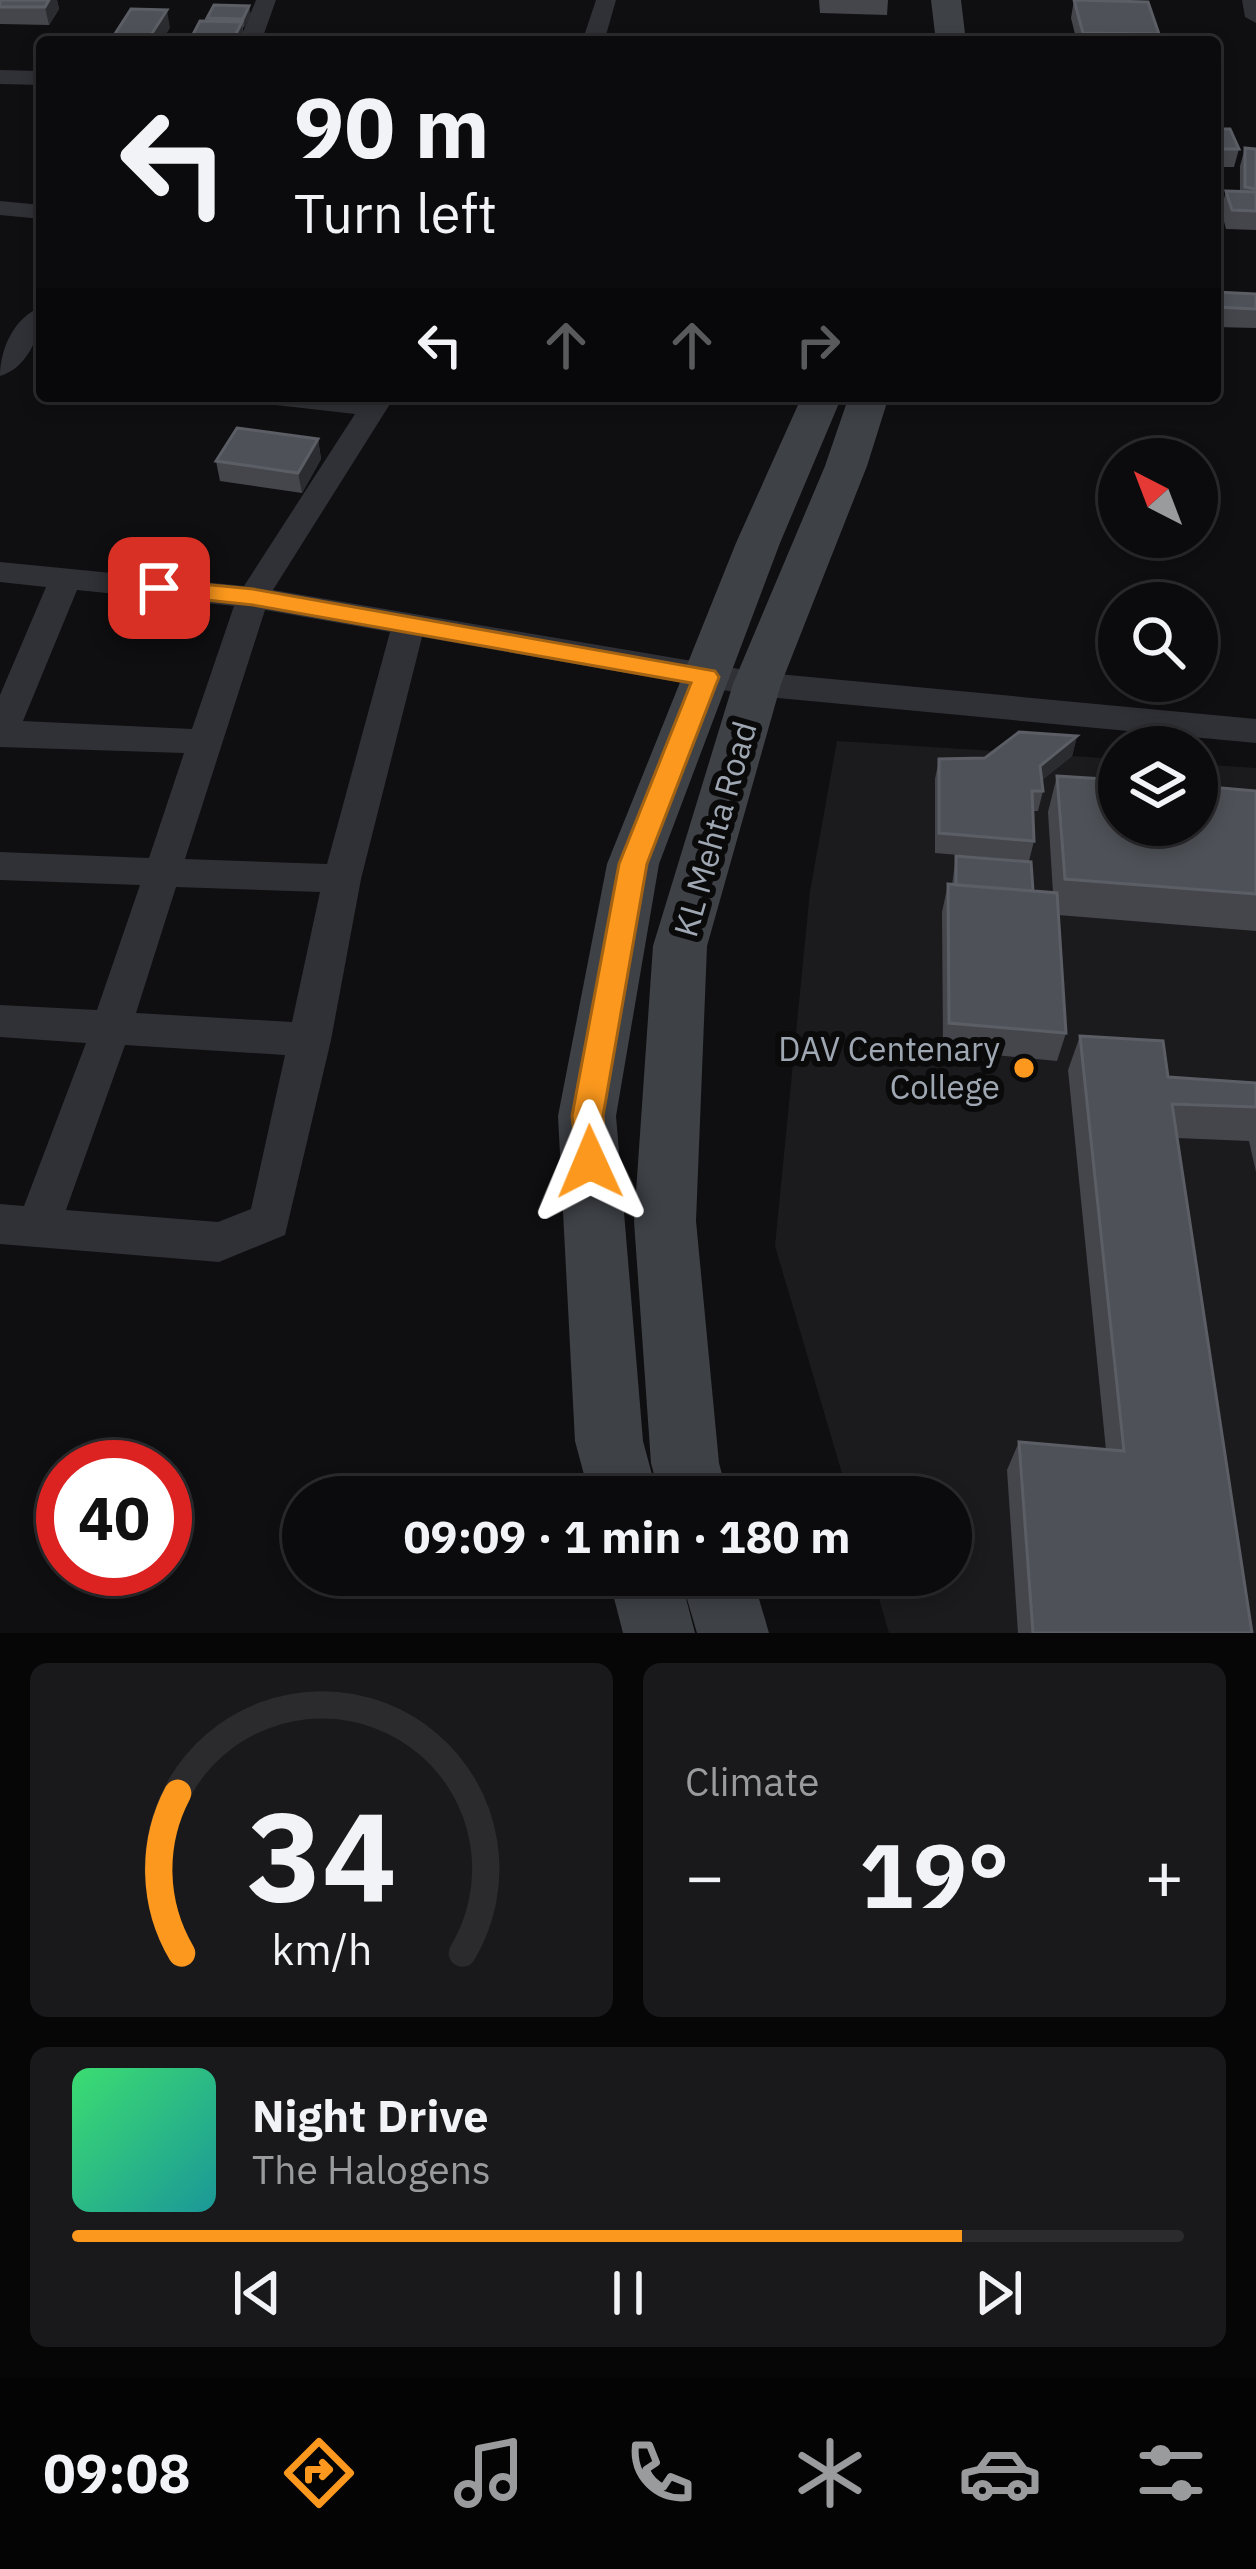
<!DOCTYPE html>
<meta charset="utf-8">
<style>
body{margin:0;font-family:"IBM Plex Sans",sans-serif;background:#19191b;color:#f1f3f6;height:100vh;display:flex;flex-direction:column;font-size:45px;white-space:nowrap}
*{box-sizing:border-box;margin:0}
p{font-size:39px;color:#9a9b9d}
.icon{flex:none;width:66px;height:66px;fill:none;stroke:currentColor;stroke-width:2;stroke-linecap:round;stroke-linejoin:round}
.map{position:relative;height:1633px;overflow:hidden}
.side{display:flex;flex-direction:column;gap:30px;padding:30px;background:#060607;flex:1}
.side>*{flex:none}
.guide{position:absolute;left:36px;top:36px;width:1185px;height:366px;border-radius:12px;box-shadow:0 6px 18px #0003,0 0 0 3px #2b2b2e;background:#0b0b0d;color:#f1f3f6;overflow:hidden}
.needle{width:78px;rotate:318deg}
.tools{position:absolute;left:1098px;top:438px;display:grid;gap:24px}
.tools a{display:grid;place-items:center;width:120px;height:120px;border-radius:50%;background:#0b0b0d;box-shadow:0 6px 18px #0003,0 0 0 3px #2b2b2e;font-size:60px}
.speed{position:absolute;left:36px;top:1440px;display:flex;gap:24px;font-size:60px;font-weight:700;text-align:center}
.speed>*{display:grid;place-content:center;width:156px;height:156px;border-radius:50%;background:#0b0b0d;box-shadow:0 6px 18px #0003,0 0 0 3px #2b2b2e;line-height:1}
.speed .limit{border:18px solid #d22;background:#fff;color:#111}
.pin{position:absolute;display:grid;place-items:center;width:102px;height:102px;color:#fff;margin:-51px;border-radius:24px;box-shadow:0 6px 18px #0006}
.me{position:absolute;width:132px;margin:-66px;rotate:359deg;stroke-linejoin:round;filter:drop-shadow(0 0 9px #0008)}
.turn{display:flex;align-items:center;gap:42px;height:252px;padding:0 60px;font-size:54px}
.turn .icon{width:156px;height:156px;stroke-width:2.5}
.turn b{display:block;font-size:84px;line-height:102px}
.lanes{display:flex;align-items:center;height:114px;padding:0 60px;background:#0003;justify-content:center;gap:60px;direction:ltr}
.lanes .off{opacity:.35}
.big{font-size:90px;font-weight:700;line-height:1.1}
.side .widget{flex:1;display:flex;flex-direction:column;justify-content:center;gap:18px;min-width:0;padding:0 42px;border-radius:18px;background:#19191b}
.side .dial{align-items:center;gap:0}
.dial svg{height:312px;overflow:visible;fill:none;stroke:#2b2b2e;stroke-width:7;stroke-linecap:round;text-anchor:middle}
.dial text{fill:#f1f3f6;stroke:none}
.song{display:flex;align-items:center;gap:36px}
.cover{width:144px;height:144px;border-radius:18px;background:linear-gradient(135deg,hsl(140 70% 55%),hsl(180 70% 35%))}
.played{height:12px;border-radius:6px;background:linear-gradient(90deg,#fb981d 80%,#2b2b2e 80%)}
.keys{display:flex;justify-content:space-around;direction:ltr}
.heat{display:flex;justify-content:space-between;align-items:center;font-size:66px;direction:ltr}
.side .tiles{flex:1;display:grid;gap:30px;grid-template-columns:1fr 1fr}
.widget:last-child{grid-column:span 2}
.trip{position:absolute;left:282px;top:1476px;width:690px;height:120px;border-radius:60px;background:#0b0b0d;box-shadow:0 6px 18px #0003,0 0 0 3px #2b2b2e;font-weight:700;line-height:120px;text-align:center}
.dock{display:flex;height:192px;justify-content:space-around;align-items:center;background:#040405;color:#9a9b9d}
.dock .icon{width:84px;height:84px}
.dock .on{color:#fb981d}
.dock b{font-size:54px;color:#f1f3f6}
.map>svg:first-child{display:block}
.built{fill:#1b1b1e}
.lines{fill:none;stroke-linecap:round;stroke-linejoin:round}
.street{fill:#303136;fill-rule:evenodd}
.secondary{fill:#3e4146;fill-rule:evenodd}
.wall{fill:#45464c}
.shaded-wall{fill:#2b2c30}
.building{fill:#4e5157;stroke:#5b5e65;stroke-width:3}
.route{fill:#fb981d;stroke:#a36313;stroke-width:3}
.poi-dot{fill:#fb981d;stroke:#0a0a0b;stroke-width:4.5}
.labels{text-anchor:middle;stroke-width:12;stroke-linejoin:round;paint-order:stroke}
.street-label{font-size:33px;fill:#9fa7b2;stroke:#0a0a0b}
.poi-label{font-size:33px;fill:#9fa7b2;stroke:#0a0a0b;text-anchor:end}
</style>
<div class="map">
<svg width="1256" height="1633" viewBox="0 0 1256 1633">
<rect width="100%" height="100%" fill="#0f0f11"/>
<!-- built -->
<path class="built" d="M 837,741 L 1119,759 L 1119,825 L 1197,825 L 1197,764 L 1256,768 L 1256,1633 L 889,1633 L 872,1575 L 951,1575 L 951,1497 L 849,1497 L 775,1246 L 810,891 Z"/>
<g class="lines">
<!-- street -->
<path class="street" d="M 256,0 L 276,0 L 261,42 L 239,42 Z
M 596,0 L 616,0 L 604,42 L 582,42 Z
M 1242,0 L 1256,0 L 1256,23 L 1245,17 Z
M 0,70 L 42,71 L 42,85 L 0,84 Z
M 0,201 L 42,205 L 42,219 L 0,215 Z
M 42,307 C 42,333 28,368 0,376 C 0,350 14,316 42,307 Z
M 253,396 L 395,396 L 273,590 L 757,672 L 1256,719 L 1256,743 L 757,696 L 422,637 L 361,879 L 331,1040 L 285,1235 L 219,1262 L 0,1244 L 0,1204 L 24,1206 L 86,1043 L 0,1037 L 0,1005 L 97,1010 L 140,885 L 0,880 L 0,852 L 149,858 L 184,753 L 0,747 L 0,695 L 46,587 L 0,582 L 0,562 L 244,586 L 355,414 L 267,404 ZM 77,590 L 234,606 L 192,729 L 23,721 ZM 265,610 L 390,632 L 327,864 L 185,859 ZM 176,887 L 320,892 L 292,1022 L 136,1013 ZM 125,1045 L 285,1055 L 251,1209 L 218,1222 L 66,1210 Z"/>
<!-- secondary -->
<path class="secondary" d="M 931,0 L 961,0 L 966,42 L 936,42 Z
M 802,396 L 842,396 L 780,543 L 659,864 L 616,1116 L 643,1441 L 658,1497 L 590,1497 L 575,1441 L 558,1116 L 607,864 L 736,543 Z
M 849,396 L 889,396 L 867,466 L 781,684 L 707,946 L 696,1221 L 719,1463 L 728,1497 L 660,1497 L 651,1463 L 634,1221 L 653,946 L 733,684 L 825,466 Z
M 608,1575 L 680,1575 L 695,1633 L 623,1633 Z
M 680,1575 L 752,1575 L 769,1633 L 697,1633 Z"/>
</g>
<!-- wall -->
<path class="wall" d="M 0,0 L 57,0 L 59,9 L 49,25 L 0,24 Z
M 819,0 L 888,0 L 887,15 L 820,13 Z
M 1074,0 L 1159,34 L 1161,42 L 1077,42 L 1071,18 Z
M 251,15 L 243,28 L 244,42 L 189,42 L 207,21 L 207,18 Z
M 1215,129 L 1239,149 L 1234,167 L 1215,167 Z
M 1245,148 L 1256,149 L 1256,230 L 1226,229 L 1221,210 L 1226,191 L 1240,192 L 1240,166 Z
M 1215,292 L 1256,294 L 1256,328 L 1215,327 Z
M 318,439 L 321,459 L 302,493 L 220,481 L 216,461 Z
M 1077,736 L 1072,756 L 1041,781 L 1043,791 L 1038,811 L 1033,811 L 1034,841 L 1029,861 L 935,853 L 935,779 L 939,759 L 985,758 Z
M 1057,776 L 1256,791 L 1256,931 L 1058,915 L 1066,1033 L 1057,1061 L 943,1050 L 942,912 L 948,884 L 952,885 L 956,856 L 1033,891 L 1053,893 L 1048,812 Z
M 1080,1036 L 1168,1077 L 1256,1083 L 1256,1172 L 1249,1141 L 1177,1138 L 1252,1633 L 1018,1633 L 1007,1470 L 1019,1442 L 1106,1450 L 1068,1070 Z"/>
<!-- shaded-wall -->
<path class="shaded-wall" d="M 49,0 L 57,0 L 59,9 L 49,25 L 45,7 Z
M 249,6 L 251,15 L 244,28 L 243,19 Z
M 167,10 L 170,28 L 161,42 L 147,42 Z
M 242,22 L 244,42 L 232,42 Z
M 318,439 L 321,459 L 302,493 L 298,473 Z
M 1077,736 L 1072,756 L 1035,786 L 1040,766 Z"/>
<!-- building -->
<path class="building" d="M 0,0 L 49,0 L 45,7 L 0,7 Z
M 1074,0 L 1148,2 L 1159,34 L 1083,33 Z
M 214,5 L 249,6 L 243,19 L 207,18 Z
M 131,9 L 167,10 L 147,41 L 111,40 Z
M 200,21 L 242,22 L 232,42 L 189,42 Z
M 1080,35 L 1159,37 L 1161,42 L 1082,42 Z
M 1215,129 L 1230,129 L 1239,149 L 1215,149 Z
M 1245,148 L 1256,149 L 1256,189 L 1245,187 Z
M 1226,191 L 1256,192 L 1256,211 L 1232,210 Z
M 1215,292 L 1256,294 L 1256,309 L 1215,307 Z
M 237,428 L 318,439 L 298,473 L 216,461 Z
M 1019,732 L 1077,736 L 1040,766 L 1043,791 L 1032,791 L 1034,841 L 939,833 L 939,759 L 985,758 Z
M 1057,776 L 1119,780 L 1119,825 L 1197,825 L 1197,786 L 1256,791 L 1256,894 L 1065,879 Z
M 956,856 L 1031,862 L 1033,891 L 956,885 Z
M 948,884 L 1057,893 L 1066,1033 L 949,1023 Z
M 1080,1036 L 1163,1041 L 1168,1077 L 1256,1083 L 1256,1107 L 1172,1104 L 1252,1633 L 1033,1633 L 1019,1442 L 1124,1451 Z"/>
<!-- route -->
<path class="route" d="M 159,580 L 253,589 L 715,671 L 719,677 L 647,864 L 603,1116 L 606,1162 L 602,1172 L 590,1177 L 579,1172 L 572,1116 L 619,864 L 691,683 L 253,605 L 150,594 L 150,582 Z"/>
<!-- markers -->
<circle class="poi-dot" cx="1024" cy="1068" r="12"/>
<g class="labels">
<!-- street labels -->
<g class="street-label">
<text transform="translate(715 829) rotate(-74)" y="12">KL Mehta Road</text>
</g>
<!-- poi labels -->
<g class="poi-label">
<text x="1000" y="1061">DAV Centenary<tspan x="1000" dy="38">College</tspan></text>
</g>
</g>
</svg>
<div class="tools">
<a><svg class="needle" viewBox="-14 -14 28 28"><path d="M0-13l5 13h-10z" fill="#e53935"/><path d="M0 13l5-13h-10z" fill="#9a9b9d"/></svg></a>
<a><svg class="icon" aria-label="search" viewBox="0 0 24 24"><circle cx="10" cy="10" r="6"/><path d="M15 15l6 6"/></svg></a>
<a><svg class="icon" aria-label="layers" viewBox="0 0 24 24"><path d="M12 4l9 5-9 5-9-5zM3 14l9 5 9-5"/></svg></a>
</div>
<div class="speed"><div class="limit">40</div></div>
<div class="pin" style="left:159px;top:588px;background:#d93025"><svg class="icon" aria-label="arrive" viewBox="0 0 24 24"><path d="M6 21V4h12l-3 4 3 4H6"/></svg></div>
<svg class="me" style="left:590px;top:1162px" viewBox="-20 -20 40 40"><path d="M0-17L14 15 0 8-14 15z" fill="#fb981d" stroke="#fff" stroke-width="4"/></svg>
<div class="trip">09:09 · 1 min · 180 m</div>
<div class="guide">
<div class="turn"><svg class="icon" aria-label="left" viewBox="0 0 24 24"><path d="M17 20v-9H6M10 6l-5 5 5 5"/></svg><div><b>90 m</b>Turn left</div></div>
<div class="lanes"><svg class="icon" aria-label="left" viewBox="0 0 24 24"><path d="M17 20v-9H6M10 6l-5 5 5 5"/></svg><svg class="icon off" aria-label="ahead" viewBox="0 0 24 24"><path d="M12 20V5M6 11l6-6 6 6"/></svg><svg class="icon off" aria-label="ahead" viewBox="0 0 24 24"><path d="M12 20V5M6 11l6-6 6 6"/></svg><svg class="icon off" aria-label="right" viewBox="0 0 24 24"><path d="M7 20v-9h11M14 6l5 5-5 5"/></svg></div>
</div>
</div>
<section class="side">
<div class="tiles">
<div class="widget dial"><svg viewBox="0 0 100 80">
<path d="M14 69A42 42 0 1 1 86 69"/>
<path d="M14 69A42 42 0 0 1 13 28" stroke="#fb981d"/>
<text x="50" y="56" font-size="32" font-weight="700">34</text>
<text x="50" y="72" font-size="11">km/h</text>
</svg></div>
<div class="widget"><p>Climate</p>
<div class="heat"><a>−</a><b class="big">19°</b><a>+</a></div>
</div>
<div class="widget">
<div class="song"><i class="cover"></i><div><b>Night Drive</b><p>The Halogens</p></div></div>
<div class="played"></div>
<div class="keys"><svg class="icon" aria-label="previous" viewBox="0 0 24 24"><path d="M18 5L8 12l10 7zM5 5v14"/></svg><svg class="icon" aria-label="pause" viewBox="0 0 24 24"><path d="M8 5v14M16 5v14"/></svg><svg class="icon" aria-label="next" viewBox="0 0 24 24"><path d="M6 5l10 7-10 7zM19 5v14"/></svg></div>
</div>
</div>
</section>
<nav class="dock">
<b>09:08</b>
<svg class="icon on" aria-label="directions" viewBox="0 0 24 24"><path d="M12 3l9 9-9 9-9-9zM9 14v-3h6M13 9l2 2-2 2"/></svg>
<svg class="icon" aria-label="music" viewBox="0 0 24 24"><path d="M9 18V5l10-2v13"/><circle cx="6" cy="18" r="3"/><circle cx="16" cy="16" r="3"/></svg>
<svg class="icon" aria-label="phone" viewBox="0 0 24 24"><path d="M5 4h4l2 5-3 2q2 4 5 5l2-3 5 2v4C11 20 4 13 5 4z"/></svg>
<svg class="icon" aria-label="climate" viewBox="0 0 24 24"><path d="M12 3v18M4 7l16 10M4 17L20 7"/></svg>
<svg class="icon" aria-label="car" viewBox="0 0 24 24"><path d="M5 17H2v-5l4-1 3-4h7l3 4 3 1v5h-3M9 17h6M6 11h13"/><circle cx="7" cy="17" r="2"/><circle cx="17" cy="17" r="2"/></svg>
<svg class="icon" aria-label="filters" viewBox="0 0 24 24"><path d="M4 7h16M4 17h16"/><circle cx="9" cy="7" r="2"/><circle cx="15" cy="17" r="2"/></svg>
</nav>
